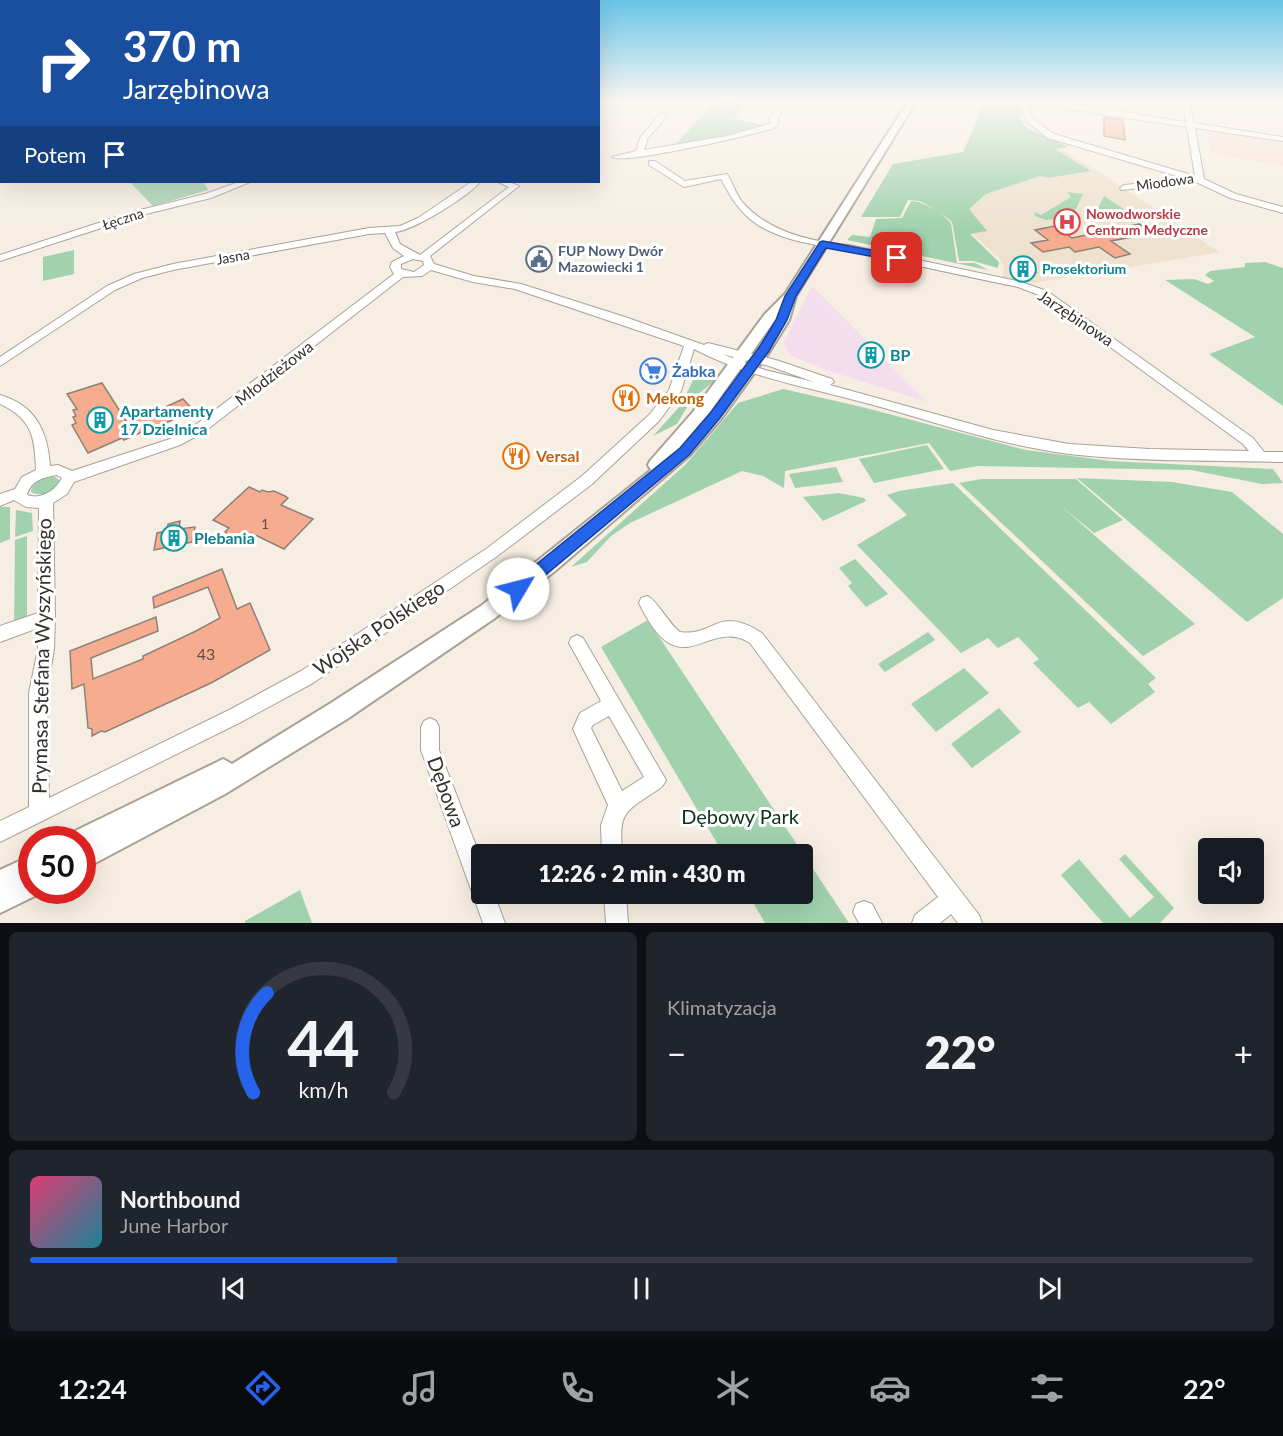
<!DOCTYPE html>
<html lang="pl">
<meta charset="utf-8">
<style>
body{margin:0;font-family:Lato,sans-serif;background:#20242c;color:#f1f3f6;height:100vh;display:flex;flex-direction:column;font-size:22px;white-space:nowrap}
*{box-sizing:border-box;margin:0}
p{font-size:20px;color:#9ea1a6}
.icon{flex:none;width:33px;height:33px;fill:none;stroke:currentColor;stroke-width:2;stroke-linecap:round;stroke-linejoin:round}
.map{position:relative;height:923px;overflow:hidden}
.details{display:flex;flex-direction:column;gap:9px;padding:9px;background:#0d0f14;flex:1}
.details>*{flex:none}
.banner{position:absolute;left:0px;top:0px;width:600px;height:183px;box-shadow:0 6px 24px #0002;background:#1a4fa0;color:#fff;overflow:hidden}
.buttons{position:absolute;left:1198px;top:838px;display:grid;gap:12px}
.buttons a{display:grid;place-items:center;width:66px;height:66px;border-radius:6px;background:#171b24;box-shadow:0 6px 24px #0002;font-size:30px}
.speed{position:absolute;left:18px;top:826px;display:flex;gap:12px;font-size:30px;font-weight:700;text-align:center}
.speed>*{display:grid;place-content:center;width:78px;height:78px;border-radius:50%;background:#171b24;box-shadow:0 6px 24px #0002;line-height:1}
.speed .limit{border:9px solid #d22;background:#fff;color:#111}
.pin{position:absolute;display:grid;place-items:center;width:51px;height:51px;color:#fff;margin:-26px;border-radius:12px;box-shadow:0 3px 9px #0006}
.me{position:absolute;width:66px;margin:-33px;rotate:53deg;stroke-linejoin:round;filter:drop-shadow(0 0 4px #0008)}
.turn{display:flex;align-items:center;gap:21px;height:126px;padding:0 24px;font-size:27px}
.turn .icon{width:78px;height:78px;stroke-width:2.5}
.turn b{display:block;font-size:42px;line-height:51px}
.then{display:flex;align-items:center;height:57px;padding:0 24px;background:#0003;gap:12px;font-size:22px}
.big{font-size:45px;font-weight:800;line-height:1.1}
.details .tile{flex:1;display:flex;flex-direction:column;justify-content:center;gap:9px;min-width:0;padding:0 21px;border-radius:9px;background:#20242c}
.details .dial{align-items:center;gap:0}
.dial svg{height:156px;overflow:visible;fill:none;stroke:#363941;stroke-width:7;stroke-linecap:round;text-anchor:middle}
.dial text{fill:#f1f3f6;stroke:none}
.song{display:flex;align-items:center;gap:18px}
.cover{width:72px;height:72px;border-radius:9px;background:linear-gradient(135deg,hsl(340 70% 55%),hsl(190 70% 35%))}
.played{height:6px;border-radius:3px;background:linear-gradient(90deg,#2563eb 30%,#363941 30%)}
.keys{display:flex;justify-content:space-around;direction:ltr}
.heat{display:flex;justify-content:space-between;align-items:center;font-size:33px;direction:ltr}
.details .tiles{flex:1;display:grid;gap:9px;grid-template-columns:1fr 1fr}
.tile:last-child{grid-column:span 2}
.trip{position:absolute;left:471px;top:844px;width:342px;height:60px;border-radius:6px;background:#171b24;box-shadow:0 6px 24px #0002;font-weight:800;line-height:60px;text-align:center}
.menu{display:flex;height:96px;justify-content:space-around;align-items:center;background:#090b0e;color:#9ea1a6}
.menu .icon{width:42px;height:42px}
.menu .on{color:#2563eb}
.menu b{font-size:27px;color:#f1f3f6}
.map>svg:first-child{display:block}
.built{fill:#eee2cf}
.industrial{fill:#f4deed}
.education{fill:#f8e0d6}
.green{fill:#a1d2ad}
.building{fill:#f6ac8e;stroke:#8e817b;stroke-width:1.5}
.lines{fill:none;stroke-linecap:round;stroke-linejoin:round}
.minor-casing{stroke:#aaa297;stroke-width:2}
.major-casing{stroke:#aaa297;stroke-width:4}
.minor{fill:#fff;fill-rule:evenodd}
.major{fill:#fff;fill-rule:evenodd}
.route{fill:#2563eb;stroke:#184099;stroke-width:1.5}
.labels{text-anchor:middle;stroke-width:6;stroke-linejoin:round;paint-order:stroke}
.far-street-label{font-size:14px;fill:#34302c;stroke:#fff}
.far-health-label{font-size:14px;font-weight:bold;fill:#be3a42;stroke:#fff;text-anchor:start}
.far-service-label{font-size:14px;font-weight:bold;fill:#4e5e75;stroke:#fff;text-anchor:start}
.far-culture-label{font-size:14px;font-weight:bold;fill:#0d838f;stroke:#fff;text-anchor:start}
.number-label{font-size:14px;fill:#644f44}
.street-label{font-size:16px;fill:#34302c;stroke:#fff}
.culture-label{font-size:16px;font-weight:bold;fill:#0d838f;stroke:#fff;text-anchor:start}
.shop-label{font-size:16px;font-weight:bold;fill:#366cbe;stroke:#fff;text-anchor:start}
.food-label{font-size:16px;font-weight:bold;fill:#c56008;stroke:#fff;text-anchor:start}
.near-number-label{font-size:16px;fill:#644f44}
.near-street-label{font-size:20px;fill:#34302c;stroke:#fff}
.near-park-label{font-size:20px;fill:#0e331b;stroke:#fff}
</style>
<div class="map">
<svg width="1283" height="923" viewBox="0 0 1283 923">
<rect width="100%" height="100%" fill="#f6eee2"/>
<!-- built -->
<path class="built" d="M 1054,145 L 1101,173 L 1219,252 L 1028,284 L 1001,282 L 1004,268 L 999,258 L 896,165 Z"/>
<!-- industrial -->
<path class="industrial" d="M 812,286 L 904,379 L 927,402 L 823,369 L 790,355 L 784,346 L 784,342 Z"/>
<!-- education -->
<path class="education" d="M 1207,129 L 1283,141 L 1283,166 L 1210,153 Z"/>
<!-- green -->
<path class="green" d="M 717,100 L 746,103 L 734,119 L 764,125 C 740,140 702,140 675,145 Z
M 982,102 L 1020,104 L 1021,120 L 1028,129 L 1069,147 L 1055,149 L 1091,171 L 1048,178 L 1040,176 L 986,194 L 969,209 L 987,231 L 970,234 L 999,262 L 998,268 L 973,261 L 959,261 L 952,222 L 941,213 L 951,223 L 957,263 L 975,263 L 988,270 L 847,240 L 852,235 L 870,237 L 876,219 L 902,218 L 911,201 L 919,202 L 936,210 L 920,201 L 908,200 L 900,217 L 861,217 L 893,164 L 963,152 L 976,124 Z
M 130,182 L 204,182 L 208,190 L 153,206 Z
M 1067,192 L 1083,194 L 1072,217 L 1046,220 L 1035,216 L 1034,212 L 1041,215 L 1071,197 Z
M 1104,196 L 1131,214 L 1131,216 L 1098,221 L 1093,219 Z
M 74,250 L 74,274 L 43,281 L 43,257 Z
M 1265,262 L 1283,268 L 1283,406 L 1209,354 L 1255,337 L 1165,280 L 1194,279 L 1208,284 L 1214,281 L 1205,275 L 1210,271 L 1245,267 L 1245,263 Z
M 717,375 L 712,383 L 691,400 L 677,424 L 653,436 L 681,405 L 694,378 Z
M 783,389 L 862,407 L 1026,450 L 1110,461 L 1273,469 L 1283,483 L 1262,484 L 1191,470 L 978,466 L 950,471 L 929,443 L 785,471 L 784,488 L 763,476 L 742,471 L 630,523 L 611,536 L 587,562 L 571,567 L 685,465 L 738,403 Z
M 927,445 L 944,469 L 874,483 L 859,459 Z
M 836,467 L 843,482 L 795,488 L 789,474 Z
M 54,476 L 60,481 C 54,491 42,498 31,492 L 32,487 L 41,479 Z
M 1077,478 L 1172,482 L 1232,492 L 1283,534 L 1283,598 L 1247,622 Z
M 981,479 L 1076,479 L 1123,520 L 1094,533 L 1060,505 L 1195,624 L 1143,656 L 959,483 Z
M 953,483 L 1156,678 L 1148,684 L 1155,692 L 1111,724 L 1089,702 L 1078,708 L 1033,663 L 1039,659 L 1018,637 L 998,648 L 988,638 L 961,653 L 857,545 L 907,515 L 887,495 L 899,491 Z
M 839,493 L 864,498 L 866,501 L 823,521 L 803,497 Z
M 0,507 L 10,507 L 10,539 L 0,543 Z
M 16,510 L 32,513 L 33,531 L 15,537 Z
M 27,536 L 27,616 L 39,612 L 14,627 L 15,540 Z
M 855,559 L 888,594 L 866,607 L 848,586 L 852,583 L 839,568 Z
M 648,620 L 849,923 L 765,923 L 748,894 L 802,894 L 802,855 L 724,855 L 601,647 Z
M 928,632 L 935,640 L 885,672 L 878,664 Z
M 964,668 L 989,693 L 936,732 L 911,704 Z
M 999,708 L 1021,732 L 972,768 L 951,744 Z
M 1125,854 L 1174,908 L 1160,923 L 1103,923 L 1061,875 L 1079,859 L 1130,918 L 1154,897 L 1119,859 Z
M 300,890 L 312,923 L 245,923 L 245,921 Z"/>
<!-- building -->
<path class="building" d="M 1104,117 L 1123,120 L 1125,140 L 1104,136 Z
M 1139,224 L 1153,233 L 1111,241 L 1130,254 L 1115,258 L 1099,247 L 1075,252 L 1069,247 L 1043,252 L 1031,243 L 1048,240 L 1035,230 L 1055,226 L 1072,238 Z
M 1025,263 L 1036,272 L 1022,275 L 1011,265 Z
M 102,383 L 128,424 L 183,399 L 193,410 L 145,433 L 144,431 L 124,440 L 122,438 L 88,453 L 72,425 L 76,423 L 73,417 L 76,416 L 73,410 L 77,409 L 67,394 Z
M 249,487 L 260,492 L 262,490 L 268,492 L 274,491 L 285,496 L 288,498 L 281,505 L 313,519 L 284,549 L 251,533 L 244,541 L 227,535 L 228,534 L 225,532 L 229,528 L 213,520 Z
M 180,521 L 179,529 L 195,527 L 192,542 L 154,550 L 157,533 L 167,531 L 168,524 Z
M 222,569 L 237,609 L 250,603 L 270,650 L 211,683 L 105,732 L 101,731 L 92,736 L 92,729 L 88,728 L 84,684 L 72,689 L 70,651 L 156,617 L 158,631 L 91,658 L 93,679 L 143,659 L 143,656 L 196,631 L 220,618 L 208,587 L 154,608 L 153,597 Z"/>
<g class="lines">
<!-- minor casing -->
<g class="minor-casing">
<path id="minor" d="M 783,100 L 790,100 L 778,118 L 778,125 L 772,129 C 750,135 624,165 612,157 L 636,151 L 640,138 L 660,114 L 667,116 L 648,138 L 644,150 L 727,136 L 766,125 L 770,124 L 770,118 Z
M 980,100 C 1048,95 1119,112 1186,122 L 1182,100 L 1189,100 L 1194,123 L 1283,137 L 1283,141 L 1195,128 L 1204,179 L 1236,194 L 1283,207 L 1283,213 L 1230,198 L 1196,182 L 1121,190 L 1120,188 L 1124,185 L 1187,179 L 1048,138 L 1027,122 L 1020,105 L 984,102 ZM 1027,105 L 1054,107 L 1187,127 L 1195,176 L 1054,134 L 1033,119 Z
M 649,161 L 655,161 L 685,181 L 727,174 C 733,183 736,195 743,203 C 769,232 812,242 849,245 L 1021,282 L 1047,291 L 1253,438 L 1264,452 L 1283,452 L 1283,462 C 1212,460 1140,462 1069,454 C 997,445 928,419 858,401 C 802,386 745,376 694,349 L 681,391 L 659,421 L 592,484 L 496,557 L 313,683 L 241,722 L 0,842 L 0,821 L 29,807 L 29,693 L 38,649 L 38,628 L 0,642 L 0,626 L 38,613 L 39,508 L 26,507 L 14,500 L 0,506 L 0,494 L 15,489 L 22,477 L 36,470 C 35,437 32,419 0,404 L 0,395 C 35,405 48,431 50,466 L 58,465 L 72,471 L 170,439 L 194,426 L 394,274 L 390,267 L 392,262 L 404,256 L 393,248 L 385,233 L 369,234 L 173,270 L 142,278 L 115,290 L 0,366 L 0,357 L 107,286 L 134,274 L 173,264 L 369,228 L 400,226 L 418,218 L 471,182 L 480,182 C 469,196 413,231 395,232 L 400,244 L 420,255 L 509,187 L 498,182 L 509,182 L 519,186 L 430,256 L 434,264 L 474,276 L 521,284 L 625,317 L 704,345 L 708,343 L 776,360 L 832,379 L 834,382 L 830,385 L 993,430 L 1069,444 L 1149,449 L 1249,451 L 1243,444 L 1039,295 L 1018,287 C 964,276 910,264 855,252 C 822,245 789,244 758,225 C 740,213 731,198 721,179 L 684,187 L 649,165 ZM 413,259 L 423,261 L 424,265 L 414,272 L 401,269 L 401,264 ZM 431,270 L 473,282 L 515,289 L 684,346 L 669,390 L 649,415 L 582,476 L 486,549 L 301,671 L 229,710 L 49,798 L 47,693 L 54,649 L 55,617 L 53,503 L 67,494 L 74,482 L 180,445 L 204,432 L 403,277 L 422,276 ZM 722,354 L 769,366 L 814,382 L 765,370 ZM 57,475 L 62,478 C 55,491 41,500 27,495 C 30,481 44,477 57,475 Z
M 239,182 L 250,182 L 211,198 L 138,216 L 0,261 L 0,255 L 132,212 L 205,194 Z
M 647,596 C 657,600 668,623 680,632 C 715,637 717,604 762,633 L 979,915 L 982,923 L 958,923 L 951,914 L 940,923 L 912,923 L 915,915 L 938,897 L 750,643 C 707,615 681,691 639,603 L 641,598 Z
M 577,635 L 583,638 L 666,780 C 663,787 659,789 653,793 C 620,814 620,816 622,855 L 602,855 L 601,825 L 608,805 L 573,729 L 580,713 L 601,701 L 569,643 L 571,638 ZM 609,716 L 644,777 L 622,791 L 591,728 L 593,725 Z
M 430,718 L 436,721 L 439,727 L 439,750 L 482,861 L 482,894 L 494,894 L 505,923 L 483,923 L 421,750 L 421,727 L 424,721 Z
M 604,894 L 626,894 L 628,923 L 606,923 Z
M 864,901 L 872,904 L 882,923 L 859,923 L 853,912 L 856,904 Z"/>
</g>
<!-- major casing -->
<g class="major-casing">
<path id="major" d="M 909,100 L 917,100 L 796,296 L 789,320 L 770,351 L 721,419 L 690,455 L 555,571 L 495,618 L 347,719 L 225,794 L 82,870 L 82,840 L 70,840 L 73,832 L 215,763 L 223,759 L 232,764 L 331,703 L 481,606 L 651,470 L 648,465 L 650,461 L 693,412 L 765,314 L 785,294 ZM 776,319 L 759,346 L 707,416 L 775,320 Z
M 32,855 L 32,891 L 42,891 L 41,893 L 0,913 L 0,870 Z"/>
</g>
<!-- minor -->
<use href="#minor" class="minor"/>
<!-- major -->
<use href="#major" class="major"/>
</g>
<!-- sky -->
<linearGradient id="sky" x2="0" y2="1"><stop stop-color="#69c4e8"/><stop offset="0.44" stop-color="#fbf7f2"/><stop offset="1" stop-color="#fbf7f2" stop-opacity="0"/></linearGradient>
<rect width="1283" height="229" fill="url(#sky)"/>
<!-- route -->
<path class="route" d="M 823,241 L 897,255 L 902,258 L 897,261 L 826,248 L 796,296 L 787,320 L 769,351 L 720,418 L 689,455 L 524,593 L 518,595 L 512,593 L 510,589 L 512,584 L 680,448 L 711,412 L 760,346 L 776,320 L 785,296 L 820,242 Z"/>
<!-- icons -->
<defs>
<g id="hospital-ring" transform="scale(1.35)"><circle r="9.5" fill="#fff" stroke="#e0444e" stroke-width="1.5"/><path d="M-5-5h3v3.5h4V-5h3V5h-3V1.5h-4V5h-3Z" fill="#e0444e"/></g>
<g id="civic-ring" transform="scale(1.35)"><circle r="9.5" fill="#fff" stroke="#5c6f8a" stroke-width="1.5"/><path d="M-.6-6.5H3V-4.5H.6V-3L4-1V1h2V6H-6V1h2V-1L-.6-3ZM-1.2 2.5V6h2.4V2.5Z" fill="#5c6f8a"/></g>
<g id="building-ring" transform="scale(1.35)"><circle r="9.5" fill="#fff" stroke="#0f9aa8" stroke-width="1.5"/><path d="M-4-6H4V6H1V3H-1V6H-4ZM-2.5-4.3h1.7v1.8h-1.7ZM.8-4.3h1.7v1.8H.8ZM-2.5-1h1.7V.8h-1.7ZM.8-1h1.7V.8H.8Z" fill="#0f9aa8"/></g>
<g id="supermarket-ring" transform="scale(1.35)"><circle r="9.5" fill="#fff" stroke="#3f7fe0" stroke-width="1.5"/><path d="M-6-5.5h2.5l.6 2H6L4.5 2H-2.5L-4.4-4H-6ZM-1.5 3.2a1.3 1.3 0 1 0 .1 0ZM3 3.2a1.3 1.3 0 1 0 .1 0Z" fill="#3f7fe0"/></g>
<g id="restaurant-ring" transform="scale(1.35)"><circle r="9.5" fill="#fff" stroke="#e8710a" stroke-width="1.5"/><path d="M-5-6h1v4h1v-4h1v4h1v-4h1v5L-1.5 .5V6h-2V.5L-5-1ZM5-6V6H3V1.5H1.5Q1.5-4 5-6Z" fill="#e8710a"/></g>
</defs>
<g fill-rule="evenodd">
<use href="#hospital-ring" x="1067" y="222"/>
<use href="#civic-ring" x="539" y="259"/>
<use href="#building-ring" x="1023" y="269"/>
<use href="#building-ring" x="871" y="355"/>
<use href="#supermarket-ring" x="653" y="371"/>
<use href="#restaurant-ring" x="626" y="398"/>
<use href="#building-ring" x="100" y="420"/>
<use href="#restaurant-ring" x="516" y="456"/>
<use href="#building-ring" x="174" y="538"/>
</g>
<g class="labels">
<!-- far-street labels -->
<g class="far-street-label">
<text transform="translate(1165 182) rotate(-8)" y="5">Miodowa</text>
<text transform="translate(123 219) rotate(-18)" y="5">Łęczna</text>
<text transform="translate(233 257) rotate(-10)" y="5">Jasna</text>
</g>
<!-- far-health labels -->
<g class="far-health-label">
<text x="1086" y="219">Nowodworskie<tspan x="1086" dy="16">Centrum Medyczne</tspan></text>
</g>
<!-- far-service labels -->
<g class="far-service-label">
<text x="558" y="256">FUP Nowy Dwór<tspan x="558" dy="16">Mazowiecki 1</tspan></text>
</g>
<!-- far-culture labels -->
<g class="far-culture-label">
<text x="1042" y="274">Prosektorium</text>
</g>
<!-- number labels -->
<g class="number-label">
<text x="265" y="529">1</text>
</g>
<!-- street labels -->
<g class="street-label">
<text transform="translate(1076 318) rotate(34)" y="6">Jarzębinowa</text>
<text transform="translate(274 373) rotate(-38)" y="6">Młodzieżowa</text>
</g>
<!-- culture labels -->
<g class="culture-label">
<text x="890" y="361">BP</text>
<text x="120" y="417">Apartamenty<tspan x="120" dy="18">17 Dzielnica</tspan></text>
<text x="194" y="544">Plebania</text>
</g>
<!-- shop labels -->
<g class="shop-label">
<text x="672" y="377">Żabka</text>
</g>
<!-- food labels -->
<g class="food-label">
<text x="646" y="404">Mekong</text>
<text x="536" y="462">Versal</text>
</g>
<!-- near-number labels -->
<g class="near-number-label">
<text x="206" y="660">43</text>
</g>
<!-- near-street labels -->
<g class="near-street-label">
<text transform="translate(379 628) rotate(-34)" y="7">Wojska Polskiego</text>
<text transform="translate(42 656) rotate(-89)" y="7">Prymasa Stefana Wyszyńskiego</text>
<text transform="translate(446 792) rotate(70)" y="7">Dębowa</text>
</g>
<!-- near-park labels -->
<g class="near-park-label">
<text x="740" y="824">Dębowy Park</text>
</g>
</g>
</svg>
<div class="buttons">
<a><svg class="icon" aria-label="sound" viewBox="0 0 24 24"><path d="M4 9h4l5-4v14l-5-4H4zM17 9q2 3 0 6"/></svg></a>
</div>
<div class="speed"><div class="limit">50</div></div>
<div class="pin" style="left:897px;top:258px;background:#d93025"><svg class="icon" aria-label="arrive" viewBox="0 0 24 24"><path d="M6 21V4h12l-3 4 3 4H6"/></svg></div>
<svg class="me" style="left:518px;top:589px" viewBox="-20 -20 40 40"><circle r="19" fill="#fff"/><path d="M0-13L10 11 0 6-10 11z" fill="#2563eb"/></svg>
<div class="trip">12:26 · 2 min · 430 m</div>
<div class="banner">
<div class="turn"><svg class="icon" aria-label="right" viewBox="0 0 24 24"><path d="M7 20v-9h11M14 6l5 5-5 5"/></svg><div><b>370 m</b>Jarzębinowa</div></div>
<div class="then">Potem<svg class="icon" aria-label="arrive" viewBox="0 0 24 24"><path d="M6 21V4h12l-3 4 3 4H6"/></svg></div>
</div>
</div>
<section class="details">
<div class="tiles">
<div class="tile dial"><svg viewBox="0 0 100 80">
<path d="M14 69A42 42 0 1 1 86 69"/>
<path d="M14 69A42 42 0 0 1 21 18" stroke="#2563eb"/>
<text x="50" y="56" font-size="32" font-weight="700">44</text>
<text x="50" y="72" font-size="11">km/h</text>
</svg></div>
<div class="tile"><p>Klimatyzacja</p>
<div class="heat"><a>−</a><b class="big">22°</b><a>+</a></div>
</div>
<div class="tile">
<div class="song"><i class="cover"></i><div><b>Northbound</b><p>June Harbor</p></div></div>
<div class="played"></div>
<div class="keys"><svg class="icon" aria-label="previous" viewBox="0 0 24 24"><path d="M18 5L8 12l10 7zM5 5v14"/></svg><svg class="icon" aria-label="pause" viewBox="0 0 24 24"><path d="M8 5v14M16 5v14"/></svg><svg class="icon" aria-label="next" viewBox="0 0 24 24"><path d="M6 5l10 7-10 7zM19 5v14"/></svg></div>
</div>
</div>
</section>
<nav class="menu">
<b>12:24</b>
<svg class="icon on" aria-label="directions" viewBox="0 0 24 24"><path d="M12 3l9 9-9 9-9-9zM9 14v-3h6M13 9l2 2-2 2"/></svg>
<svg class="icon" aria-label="music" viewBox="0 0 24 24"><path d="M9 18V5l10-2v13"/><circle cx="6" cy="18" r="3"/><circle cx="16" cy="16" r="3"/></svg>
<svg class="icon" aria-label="phone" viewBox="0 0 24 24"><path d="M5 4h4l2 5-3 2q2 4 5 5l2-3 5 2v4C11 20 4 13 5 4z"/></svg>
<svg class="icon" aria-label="climate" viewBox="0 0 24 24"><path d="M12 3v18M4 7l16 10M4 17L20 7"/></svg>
<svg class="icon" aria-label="car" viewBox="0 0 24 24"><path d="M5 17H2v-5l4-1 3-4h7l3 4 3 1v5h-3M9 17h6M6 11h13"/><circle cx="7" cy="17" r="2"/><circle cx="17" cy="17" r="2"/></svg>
<svg class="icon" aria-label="filters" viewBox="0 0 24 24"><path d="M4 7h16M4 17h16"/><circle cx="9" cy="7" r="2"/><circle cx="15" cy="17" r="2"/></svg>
<b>22°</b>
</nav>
